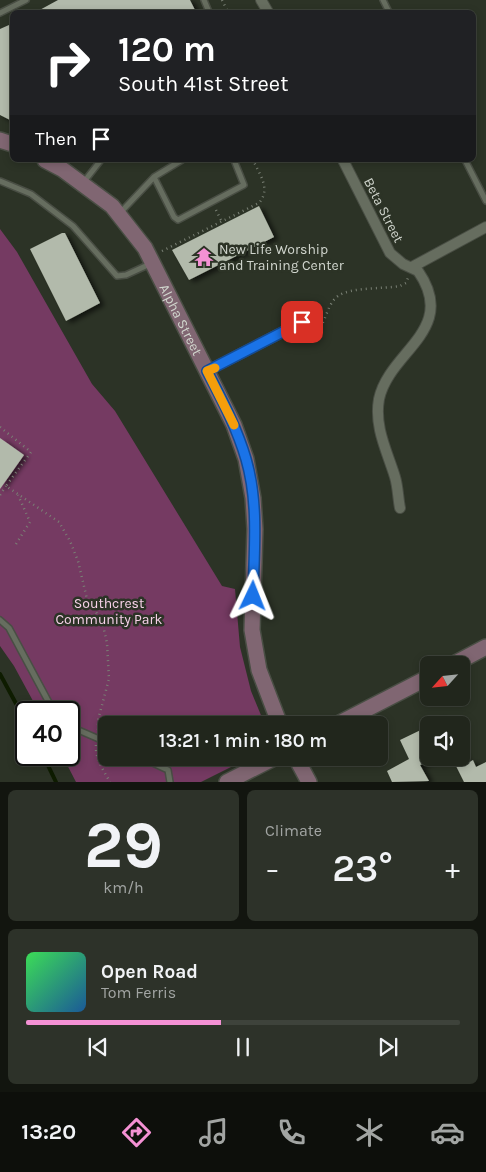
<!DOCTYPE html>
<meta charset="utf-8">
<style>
body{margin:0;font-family:Karla,sans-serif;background:#2d3229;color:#f1f3f6;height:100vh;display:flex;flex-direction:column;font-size:19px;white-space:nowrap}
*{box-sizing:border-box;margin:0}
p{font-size:16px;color:#a2a5a3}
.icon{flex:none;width:28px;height:28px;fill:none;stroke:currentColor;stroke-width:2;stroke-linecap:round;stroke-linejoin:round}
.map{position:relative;height:782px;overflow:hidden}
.details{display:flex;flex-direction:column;gap:8px;padding:8px;background:#12150f;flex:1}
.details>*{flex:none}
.top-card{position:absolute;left:10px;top:10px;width:466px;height:152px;border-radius:8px;box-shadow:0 2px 8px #0003,0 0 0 1px #3e433b;background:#202124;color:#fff;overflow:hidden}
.needle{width:32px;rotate:243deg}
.fabs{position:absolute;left:420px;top:656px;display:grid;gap:10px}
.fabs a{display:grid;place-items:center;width:50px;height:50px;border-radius:8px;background:#21261c;box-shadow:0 2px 8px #0003,0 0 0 1px #3e433b;font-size:25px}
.speed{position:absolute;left:15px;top:701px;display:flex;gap:10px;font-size:25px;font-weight:700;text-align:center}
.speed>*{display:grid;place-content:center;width:65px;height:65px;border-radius:50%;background:#21261c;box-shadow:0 2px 8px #0003,0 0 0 1px #3e433b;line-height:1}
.speed .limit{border:2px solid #111;border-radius:8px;background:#fff;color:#111}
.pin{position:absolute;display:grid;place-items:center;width:42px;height:42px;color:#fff;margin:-21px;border-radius:10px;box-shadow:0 2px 8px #0006}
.me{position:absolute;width:55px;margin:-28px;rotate:2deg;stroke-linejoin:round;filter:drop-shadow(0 0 4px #0008)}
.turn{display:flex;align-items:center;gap:18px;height:105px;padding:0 25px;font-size:22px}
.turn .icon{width:65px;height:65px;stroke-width:2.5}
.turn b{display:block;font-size:35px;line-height:42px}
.then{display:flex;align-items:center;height:48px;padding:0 25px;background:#0003;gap:10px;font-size:19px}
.big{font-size:38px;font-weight:600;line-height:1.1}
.details .card{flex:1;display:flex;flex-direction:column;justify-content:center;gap:8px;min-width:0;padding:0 18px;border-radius:8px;background:#2d3229}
.details .dial{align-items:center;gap:0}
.dial b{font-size:65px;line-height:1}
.song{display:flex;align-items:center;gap:15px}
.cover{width:60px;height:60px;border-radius:8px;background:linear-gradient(135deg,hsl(130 70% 55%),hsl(210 70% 35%))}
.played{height:5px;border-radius:2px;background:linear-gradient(90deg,#f491d4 45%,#3e433b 45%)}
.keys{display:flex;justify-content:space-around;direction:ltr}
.heat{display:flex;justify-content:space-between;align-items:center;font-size:28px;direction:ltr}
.details .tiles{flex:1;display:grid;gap:8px;grid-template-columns:1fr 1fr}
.card:last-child{grid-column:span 2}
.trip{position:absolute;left:98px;top:716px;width:290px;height:50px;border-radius:8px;background:#21261c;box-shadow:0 2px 8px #0003,0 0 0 1px #3e433b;font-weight:600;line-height:50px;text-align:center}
.menu{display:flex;height:80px;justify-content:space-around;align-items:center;background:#0d0f0b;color:#a2a5a3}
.menu .icon{width:35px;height:35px}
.menu .on{color:#f491d4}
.menu b{font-size:22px;color:#f1f3f6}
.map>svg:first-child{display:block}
.green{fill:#753a62}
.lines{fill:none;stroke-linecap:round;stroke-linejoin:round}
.stream{stroke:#0e1c00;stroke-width:4}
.building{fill:#b2baab;filter:url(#shadow)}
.lane-casing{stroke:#494e44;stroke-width:8}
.street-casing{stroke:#494e44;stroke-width:12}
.secondary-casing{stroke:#494e44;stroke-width:18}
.path{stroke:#7a8075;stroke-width:2.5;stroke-dasharray:1 4;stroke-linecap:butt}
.lane{stroke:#666d5f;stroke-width:5}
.street{stroke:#666d5f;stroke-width:10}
.secondary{stroke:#806672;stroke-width:15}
.route-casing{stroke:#114b97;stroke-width:12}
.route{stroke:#1a73e8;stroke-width:9}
.slow{stroke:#f59e0b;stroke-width:9}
.labels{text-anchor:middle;stroke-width:5;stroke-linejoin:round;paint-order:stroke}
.street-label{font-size:14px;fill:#d0d5cd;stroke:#2c3326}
.poi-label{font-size:14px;fill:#d0d5cd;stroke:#2c3326;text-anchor:start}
.park-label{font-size:14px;fill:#f7d2e9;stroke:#2c3326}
</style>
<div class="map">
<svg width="486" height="782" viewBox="0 0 486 782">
<defs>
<filter id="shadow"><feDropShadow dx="4.5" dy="2.5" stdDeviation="2.5" flood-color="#0009"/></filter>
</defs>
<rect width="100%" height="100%" fill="#2c3326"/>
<!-- green -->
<path class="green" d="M 0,229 L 17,252 L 92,384 L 115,411 L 222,586 L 235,589 L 240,647 L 251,691 L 265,725 L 106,725 L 106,758 L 249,758 L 201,782 L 76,782 L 62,755 L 69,755 L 69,712 L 39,712 L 14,666 L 0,646 Z"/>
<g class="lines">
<!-- stream -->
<path class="stream" d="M 0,674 L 26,722
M 43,755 L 56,782"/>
</g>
<!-- building -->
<path class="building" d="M 58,0 L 190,0 L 196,12 L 36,12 Z
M 9,25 L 12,25 L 12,121 L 0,115 L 0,29 Z
M 259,206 L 274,237 L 189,280 L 172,250 Z
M 62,233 L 65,233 L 100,303 L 66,321 L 30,249 Z
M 0,438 L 24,455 L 0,489 Z
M 440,715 L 444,723 L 449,720 L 451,725 L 430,725 L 428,721 Z
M 429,726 L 429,758 L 435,758 L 420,765 L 429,781 L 392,782 L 387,771 L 409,759 L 400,740 Z
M 461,750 L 468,763 L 473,760 L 476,767 L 486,762 L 486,782 L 464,782 L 452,758 L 461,758 Z"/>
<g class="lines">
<!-- lane casing -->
<g class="lane-casing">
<path id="lane" d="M 204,0 L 209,12
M 383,0 L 389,12
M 0,13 L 26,0
M 465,160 L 486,201
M 154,177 L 174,217 L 178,220 L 244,185 L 234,160
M 0,181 L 31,194 L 73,226 L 117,276 L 126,275 L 150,264
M 83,183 L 101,160
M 119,214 L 154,177 L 182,160
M 0,620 L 9,628 L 54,712
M 69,726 L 106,742
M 142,758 L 168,770 L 170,782"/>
</g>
<!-- street casing -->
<g class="street-casing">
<path id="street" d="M 261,0 L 268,12
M 343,160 L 390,253 L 403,264 L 418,271 C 459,330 389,351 379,399 C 374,427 387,451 395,477 C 398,487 398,498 400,508
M 412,267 L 486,227
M 207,371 L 302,322"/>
</g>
<!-- secondary casing -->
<g class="secondary-casing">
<g id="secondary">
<path d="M 0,140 L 12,144"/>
<path id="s1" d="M 45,160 L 62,169 L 112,206 L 145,248 L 234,425 L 246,459 L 253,498 L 255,529 L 252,630 L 259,670 L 280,725"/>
<path d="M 452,665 L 486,647"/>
<path d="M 336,725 L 429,677"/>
<path d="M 296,758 L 309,782"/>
<path d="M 227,782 L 274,758"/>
</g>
</g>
<!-- path -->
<path class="path" d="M 222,0 L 228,12
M 216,210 L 222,222
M 162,251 L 259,203 C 271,189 260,175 253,160
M 306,330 L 309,335 C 327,331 324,306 338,296 C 350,287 384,289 400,286 L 406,283 L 408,278
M 0,427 L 31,452 L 6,486 L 59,522 L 70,541 L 78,561 L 87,599 L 102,621 L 107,643 L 109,679 L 98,720 L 98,730
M 0,495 L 6,486
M 16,544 L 30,522 L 18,495
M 96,745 C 95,759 104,771 110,782"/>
<!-- lane -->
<use href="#lane" class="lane"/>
<!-- street -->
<use href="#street" class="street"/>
<!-- secondary -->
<use href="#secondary" class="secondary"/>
</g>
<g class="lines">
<!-- route casing -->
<g class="route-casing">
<path id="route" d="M 253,596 C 254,551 259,503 246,459 C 237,428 222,400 207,371 L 302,322"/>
</g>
<!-- route -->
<use href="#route" class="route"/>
<!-- slow -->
<path class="slow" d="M 215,368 L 207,371 L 234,425"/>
</g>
<!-- icons -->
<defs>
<g id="temple-bare" transform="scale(1.5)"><path d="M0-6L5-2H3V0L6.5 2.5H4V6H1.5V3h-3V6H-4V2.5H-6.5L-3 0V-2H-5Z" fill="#f491d4" stroke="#2c3326" stroke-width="2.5" paint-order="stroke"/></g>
</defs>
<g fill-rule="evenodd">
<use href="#temple-bare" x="204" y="257"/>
</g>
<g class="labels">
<!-- street labels -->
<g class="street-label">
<text transform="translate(384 210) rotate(63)" y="5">Beta Street</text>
<text dy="5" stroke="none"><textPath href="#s1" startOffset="215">Alpha Street</textPath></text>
</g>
<!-- poi labels -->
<g class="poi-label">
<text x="219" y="254">New Life Worship<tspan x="219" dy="16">and Training Center</tspan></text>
</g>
<!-- park labels -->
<g class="park-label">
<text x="109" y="608">Southcrest<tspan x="109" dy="16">Community Park</tspan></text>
</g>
</g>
</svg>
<div class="fabs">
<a><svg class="needle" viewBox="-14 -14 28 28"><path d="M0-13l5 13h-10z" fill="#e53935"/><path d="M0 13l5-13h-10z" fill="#a2a5a3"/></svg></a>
<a><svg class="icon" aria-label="sound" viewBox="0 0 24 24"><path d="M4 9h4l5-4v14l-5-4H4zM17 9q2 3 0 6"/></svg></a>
</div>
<div class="speed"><div class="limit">40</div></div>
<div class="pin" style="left:302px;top:322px;background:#d93025"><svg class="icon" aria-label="arrive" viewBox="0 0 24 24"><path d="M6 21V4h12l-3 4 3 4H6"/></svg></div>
<svg class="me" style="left:253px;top:596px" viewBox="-20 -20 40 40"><path d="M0-17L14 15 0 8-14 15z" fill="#1a73e8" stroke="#fff" stroke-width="4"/></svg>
<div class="trip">13:21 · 1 min · 180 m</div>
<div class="top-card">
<div class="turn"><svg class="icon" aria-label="right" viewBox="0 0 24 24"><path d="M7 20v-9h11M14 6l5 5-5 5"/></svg><div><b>120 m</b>South 41st Street</div></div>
<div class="then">Then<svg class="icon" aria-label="arrive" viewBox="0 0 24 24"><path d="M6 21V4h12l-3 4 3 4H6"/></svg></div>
</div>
</div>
<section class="details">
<div class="tiles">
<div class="card dial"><b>29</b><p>km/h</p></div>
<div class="card"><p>Climate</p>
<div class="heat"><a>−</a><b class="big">23°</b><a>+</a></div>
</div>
<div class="card">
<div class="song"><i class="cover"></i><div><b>Open Road</b><p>Tom Ferris</p></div></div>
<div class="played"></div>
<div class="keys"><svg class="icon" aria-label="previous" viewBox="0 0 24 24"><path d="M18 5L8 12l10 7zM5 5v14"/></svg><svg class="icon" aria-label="pause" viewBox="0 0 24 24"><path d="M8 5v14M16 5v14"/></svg><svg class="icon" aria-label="next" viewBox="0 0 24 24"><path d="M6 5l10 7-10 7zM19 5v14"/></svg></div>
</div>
</div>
</section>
<nav class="menu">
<b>13:20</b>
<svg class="icon on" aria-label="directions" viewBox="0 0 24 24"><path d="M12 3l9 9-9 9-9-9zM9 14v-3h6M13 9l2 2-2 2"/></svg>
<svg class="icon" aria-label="music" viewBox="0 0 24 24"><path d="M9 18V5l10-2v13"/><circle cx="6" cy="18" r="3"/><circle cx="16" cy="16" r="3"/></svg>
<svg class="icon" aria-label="phone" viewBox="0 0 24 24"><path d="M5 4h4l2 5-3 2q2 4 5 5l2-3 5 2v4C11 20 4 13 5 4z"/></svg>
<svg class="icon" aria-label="climate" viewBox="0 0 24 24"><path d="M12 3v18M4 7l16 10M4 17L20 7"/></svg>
<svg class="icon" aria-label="car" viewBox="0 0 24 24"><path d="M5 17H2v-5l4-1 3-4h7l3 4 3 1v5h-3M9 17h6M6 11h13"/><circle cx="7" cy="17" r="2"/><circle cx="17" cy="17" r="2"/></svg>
</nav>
